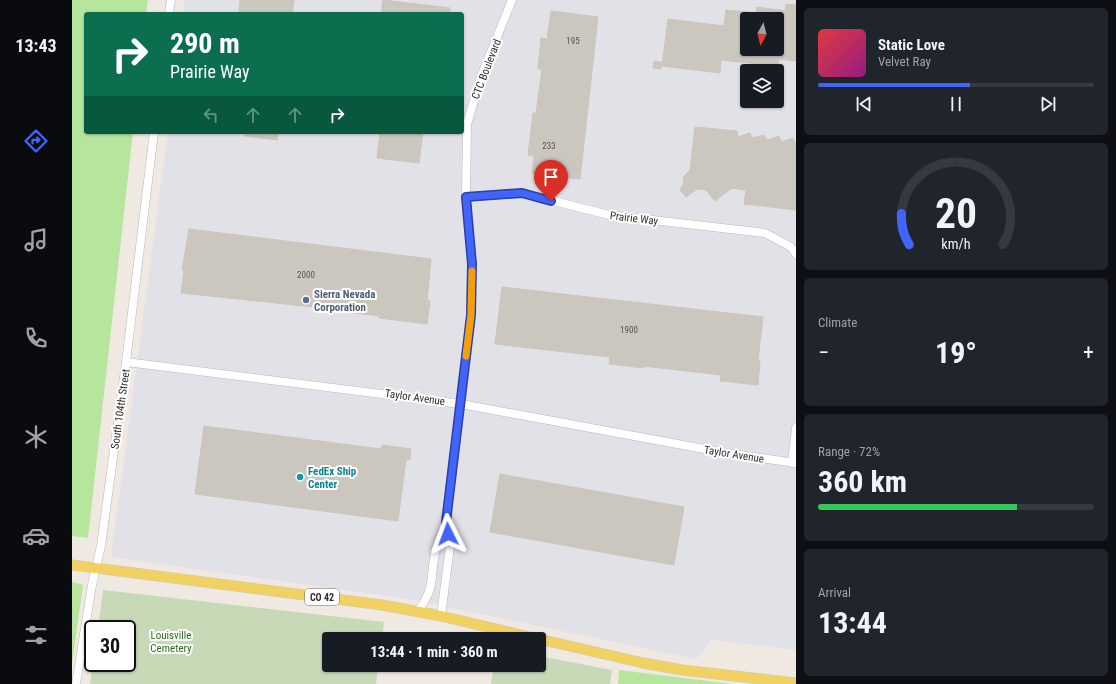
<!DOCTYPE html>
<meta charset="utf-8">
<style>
body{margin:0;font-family:"Roboto Condensed",sans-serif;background:#20242c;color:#f1f3f6;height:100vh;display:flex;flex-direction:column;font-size:15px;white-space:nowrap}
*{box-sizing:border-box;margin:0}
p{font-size:13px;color:#9ea1a6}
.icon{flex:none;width:22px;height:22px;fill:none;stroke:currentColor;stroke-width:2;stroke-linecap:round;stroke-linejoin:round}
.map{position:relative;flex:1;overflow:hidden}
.details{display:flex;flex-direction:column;gap:8px;padding:8px;background:#0d0f14;width:320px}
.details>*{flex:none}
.guide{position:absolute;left:12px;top:12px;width:380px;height:122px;border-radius:4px;box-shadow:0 1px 3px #0004;background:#0b6e4f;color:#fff;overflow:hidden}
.needle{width:26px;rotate:187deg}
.controls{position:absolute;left:668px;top:12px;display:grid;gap:8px}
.controls a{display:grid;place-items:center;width:44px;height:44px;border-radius:4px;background:#171b24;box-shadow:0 1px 3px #0004;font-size:20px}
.speed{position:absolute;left:12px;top:620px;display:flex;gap:8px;font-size:20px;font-weight:700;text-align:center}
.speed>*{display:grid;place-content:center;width:52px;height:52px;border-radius:50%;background:#171b24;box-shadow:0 1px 3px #0004;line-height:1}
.speed .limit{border:2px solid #111;border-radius:6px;background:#fff;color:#111}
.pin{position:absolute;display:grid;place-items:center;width:34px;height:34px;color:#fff;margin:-41px -17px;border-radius:50% 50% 50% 0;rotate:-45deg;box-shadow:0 0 4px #0007}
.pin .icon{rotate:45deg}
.me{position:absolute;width:44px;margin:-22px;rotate:357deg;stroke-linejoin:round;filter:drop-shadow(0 0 3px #0008)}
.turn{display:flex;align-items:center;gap:14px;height:84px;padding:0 20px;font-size:18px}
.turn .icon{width:52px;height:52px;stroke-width:2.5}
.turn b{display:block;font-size:28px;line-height:34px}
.lanes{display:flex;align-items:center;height:38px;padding:0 20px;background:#0003;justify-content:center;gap:20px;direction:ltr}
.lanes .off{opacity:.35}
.big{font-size:30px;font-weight:700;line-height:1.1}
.details .card{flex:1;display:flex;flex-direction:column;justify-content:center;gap:6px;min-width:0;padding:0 14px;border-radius:6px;background:#20242c}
.details .dial{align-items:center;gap:0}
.dial svg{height:104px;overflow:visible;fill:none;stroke:#363941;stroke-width:7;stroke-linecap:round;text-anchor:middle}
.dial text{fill:#f1f3f6;stroke:none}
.song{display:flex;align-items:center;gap:12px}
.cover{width:48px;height:48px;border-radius:6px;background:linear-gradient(135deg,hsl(0 70% 55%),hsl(310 70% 35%))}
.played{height:4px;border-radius:2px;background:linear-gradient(90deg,#4264fb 55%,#363941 55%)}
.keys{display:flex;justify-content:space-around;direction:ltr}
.heat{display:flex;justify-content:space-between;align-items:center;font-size:22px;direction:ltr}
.charge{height:6px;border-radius:3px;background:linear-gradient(90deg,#34c759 72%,#363941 0)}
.trip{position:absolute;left:250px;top:632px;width:224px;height:40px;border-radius:4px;background:#171b24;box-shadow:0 1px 3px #0004;font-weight:700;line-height:40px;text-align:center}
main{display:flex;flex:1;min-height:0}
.menu{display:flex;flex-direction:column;width:72px;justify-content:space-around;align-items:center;background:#090b0e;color:#9ea1a6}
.menu .icon{width:28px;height:28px}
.menu .active{color:#4264fb}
.menu b{font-size:18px;color:#f1f3f6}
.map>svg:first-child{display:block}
.industrial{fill:#e3e1e8;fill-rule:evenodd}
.green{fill:#b6e59e}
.cemetery{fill:#c8d9b8}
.building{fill:#cbc7bf;stroke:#cbc5ba;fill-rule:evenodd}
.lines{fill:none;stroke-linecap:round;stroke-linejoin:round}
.minor-casing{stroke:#b4b7c1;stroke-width:9}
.major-casing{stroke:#c9c9c9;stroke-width:11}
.minor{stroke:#fff;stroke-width:8}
.major{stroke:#f2d163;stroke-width:10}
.route-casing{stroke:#2b41a3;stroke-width:10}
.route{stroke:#4264fb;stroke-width:7}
.slow{stroke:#f59e0b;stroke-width:7}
.service-dot{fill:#5c6f8a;stroke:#fff;stroke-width:1.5}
.culture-dot{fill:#0f9aa8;stroke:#fff;stroke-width:1.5}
.labels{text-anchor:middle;stroke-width:4;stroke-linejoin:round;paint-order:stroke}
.number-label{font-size:9px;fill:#555452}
.shield{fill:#fff;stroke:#6d6d6d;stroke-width:1}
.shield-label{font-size:10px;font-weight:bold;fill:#2e2e2e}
.street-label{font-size:11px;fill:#2e2e2e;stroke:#fff}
.service-label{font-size:11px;font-weight:bold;fill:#4e5e75;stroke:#fff;text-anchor:start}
.culture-label{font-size:11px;font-weight:bold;fill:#0d838f;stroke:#fff;text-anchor:start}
.park-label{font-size:11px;fill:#2c6e1b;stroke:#fff}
</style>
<main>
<nav class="menu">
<b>13:43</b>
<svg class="icon active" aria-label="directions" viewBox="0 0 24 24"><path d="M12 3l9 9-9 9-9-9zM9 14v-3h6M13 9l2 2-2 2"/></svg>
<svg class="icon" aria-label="music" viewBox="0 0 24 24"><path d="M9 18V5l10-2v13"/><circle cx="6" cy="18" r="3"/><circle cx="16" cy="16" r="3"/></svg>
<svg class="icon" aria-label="phone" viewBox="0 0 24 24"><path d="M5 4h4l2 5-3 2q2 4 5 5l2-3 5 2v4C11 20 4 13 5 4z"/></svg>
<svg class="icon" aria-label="climate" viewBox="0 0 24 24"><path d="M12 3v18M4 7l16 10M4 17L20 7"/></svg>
<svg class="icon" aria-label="car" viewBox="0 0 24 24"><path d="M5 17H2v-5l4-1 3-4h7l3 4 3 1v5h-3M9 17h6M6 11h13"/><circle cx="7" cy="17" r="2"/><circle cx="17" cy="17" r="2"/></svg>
<svg class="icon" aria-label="filters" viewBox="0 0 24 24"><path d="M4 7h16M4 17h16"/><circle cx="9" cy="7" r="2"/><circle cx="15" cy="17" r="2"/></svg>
</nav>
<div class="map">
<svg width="724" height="684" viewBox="0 0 724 684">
<rect width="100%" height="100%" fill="#efe9e1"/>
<!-- industrial -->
<path class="industrial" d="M 113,0 L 724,0 L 724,650 L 640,640 L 624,659 L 337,599 L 39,557 L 96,132 L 390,132 L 390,14 L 111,14 ZM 675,19 L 705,19 L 705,49 L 675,49 ZM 675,71 L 705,71 L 705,101 L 675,101 Z"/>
<!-- green -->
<path class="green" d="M 0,0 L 76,0 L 74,14 L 14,14 L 14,132 L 61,132 L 16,538 L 0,536 Z
M 0,582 L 11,585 L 0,664 Z
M 547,670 L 660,684 L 546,684 Z"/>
<!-- cemetery -->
<path class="cemetery" d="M 31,590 L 312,622 L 310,639 L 257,639 L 257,665 L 306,665 L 304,684 L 18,684 L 21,661 L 21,663 L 55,663 L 55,629 L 26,629 Z
M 467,656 L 540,670 L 538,684 L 419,684 L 422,665 L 467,665 Z"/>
<!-- building -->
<path class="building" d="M 168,0 L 222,0 L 220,14 L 167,14 Z
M 311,0 L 378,8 L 377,14 L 309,14 Z
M 714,4 L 724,5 L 724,61 L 707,59 L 706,66 L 649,60 L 648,73 L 590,66 L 596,19 L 652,26 L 654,10 L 684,13 L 685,7 L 713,11 ZM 675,19 L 705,19 L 705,49 L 675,49 Z
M 479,11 L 526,17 L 508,179 L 460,173 L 462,156 L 456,155 L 461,113 L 464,113 L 470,69 L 466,69 L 469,38 L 475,39 Z
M 582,61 L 589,62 L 589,69 L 581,68 Z
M 623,127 L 665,131 L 666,137 L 678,133 L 680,138 L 692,135 L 695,140 L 707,136 L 709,142 L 721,138 L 724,145 L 724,210 L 672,204 L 674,190 L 660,188 L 643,201 L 634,190 L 625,189 L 614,197 L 608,190 L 612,183 L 611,177 L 618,170 Z
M 174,132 L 206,132 L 205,140 L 173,136 Z
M 308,132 L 351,132 L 347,163 L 305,158 Z
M 117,229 L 359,259 L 355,301 L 358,301 L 355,324 L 307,318 L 307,316 L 261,310 L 261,309 L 109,293 L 112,270 L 110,270 Z
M 430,287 L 691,317 L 686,360 L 688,361 L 686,385 L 648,381 L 649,375 L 571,366 L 571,368 L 537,364 L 538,357 L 423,344 Z
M 132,426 L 309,449 L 310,445 L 339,449 L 338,460 L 334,460 L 326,521 L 123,494 Z
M 428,474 L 612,507 L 602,565 L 418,532 Z"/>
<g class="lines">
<!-- minor casing -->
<g class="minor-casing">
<path id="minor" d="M 97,14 L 99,0
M 394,197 L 450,193 L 537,215 L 693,233 L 719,247 L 724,254
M 54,362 L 389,404 L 654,453 L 724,463
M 720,463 L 724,428
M 345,612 C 365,587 357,577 364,549 C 367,540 371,531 374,522 L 399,315 L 400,264 L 394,197 L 395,124 L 410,74 L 440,0
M 369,616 L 378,546 L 374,523
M 4,684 L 20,585 L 29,546 L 54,362 L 82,132"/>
</g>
<!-- major casing -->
<g class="major-casing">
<path id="major" d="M 0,565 L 310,605 L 369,616 L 466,639
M 467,639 L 571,663 L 610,670 L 724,683"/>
</g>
<!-- minor -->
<use href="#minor" class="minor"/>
<!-- major -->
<use href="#major" class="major"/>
</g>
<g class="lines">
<!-- route casing -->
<g class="route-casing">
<path id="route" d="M 376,534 L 374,522 L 399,315 L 400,264 L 394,197 L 450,193 L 479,201"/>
</g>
<!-- route -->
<use href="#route" class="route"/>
<!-- slow -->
<path class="slow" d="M 394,356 L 399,315 L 400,271"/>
</g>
<!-- markers -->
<circle class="service-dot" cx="234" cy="300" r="4"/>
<circle class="culture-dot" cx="228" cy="477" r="4"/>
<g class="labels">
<!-- number labels -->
<g class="number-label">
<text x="501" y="44">195</text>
<text x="477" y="149">233</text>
<text x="234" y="278">2000</text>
<text x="557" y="333">1900</text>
</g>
<!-- shield labels -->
<rect class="shield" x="233" y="589" width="34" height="16" rx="3"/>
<g class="shield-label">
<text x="250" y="601">CO 42</text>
</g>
<!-- street labels -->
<g class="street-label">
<text transform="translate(414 69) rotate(-69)" y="4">CTC Boulevard</text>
<text transform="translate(562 218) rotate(7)" y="4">Prairie Way</text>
<text transform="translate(343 397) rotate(8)" y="4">Taylor Avenue</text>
<text transform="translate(48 409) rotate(-82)" y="4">South 104th Street</text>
<text transform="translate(662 454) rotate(9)" y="4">Taylor Avenue</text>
</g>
<!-- service labels -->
<g class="service-label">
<text x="242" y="298">Sierra Nevada<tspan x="242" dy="13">Corporation</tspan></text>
</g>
<!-- culture labels -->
<g class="culture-label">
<text x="236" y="475">FedEx Ship<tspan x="236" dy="13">Center</tspan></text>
</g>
<!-- park labels -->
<g class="park-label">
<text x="99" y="639">Louisville<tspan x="99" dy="13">Cemetery</tspan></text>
</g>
</g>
</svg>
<div class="controls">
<a><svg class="needle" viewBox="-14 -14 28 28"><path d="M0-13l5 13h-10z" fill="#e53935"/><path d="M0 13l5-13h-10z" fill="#9ea1a6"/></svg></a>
<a><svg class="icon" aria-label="layers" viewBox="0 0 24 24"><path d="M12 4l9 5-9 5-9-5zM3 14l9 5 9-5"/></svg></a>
</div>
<div class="speed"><div class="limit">30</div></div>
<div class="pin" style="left:479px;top:201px;background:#d93025"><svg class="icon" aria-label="arrive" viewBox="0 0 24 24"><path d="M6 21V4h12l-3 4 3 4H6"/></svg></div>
<svg class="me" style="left:376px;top:534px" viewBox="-20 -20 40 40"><path d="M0-17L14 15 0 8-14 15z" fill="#4264fb" stroke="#fff" stroke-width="4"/></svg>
<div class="trip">13:44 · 1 min · 360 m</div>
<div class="guide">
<div class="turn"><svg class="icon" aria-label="right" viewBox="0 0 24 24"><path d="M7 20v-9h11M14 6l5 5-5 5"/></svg><div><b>290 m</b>Prairie Way</div></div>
<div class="lanes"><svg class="icon off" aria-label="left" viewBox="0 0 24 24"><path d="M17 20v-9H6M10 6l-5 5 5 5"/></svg><svg class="icon off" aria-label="ahead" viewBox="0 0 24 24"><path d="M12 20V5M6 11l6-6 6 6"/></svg><svg class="icon off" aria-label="ahead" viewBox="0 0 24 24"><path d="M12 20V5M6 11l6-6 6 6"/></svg><svg class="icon" aria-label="right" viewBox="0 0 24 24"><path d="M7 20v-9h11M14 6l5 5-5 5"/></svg></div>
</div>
</div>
<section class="details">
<div class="card">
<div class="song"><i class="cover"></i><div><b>Static Love</b><p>Velvet Ray</p></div></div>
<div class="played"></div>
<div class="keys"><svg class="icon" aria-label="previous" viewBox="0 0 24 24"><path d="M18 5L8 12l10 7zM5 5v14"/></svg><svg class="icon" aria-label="pause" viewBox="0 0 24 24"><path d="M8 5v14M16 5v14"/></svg><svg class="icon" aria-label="next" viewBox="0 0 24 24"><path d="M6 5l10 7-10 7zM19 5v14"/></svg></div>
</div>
<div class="card dial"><svg viewBox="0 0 100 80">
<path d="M14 69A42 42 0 1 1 86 69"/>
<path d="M14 69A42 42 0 0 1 8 45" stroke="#4264fb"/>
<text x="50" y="56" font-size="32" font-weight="700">20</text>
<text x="50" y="72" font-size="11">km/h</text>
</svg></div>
<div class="card"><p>Climate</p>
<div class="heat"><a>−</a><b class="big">19°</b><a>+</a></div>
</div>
<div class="card"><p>Range · 72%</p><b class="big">360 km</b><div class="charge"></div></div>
<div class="card"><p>Arrival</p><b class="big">13:44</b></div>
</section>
</main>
